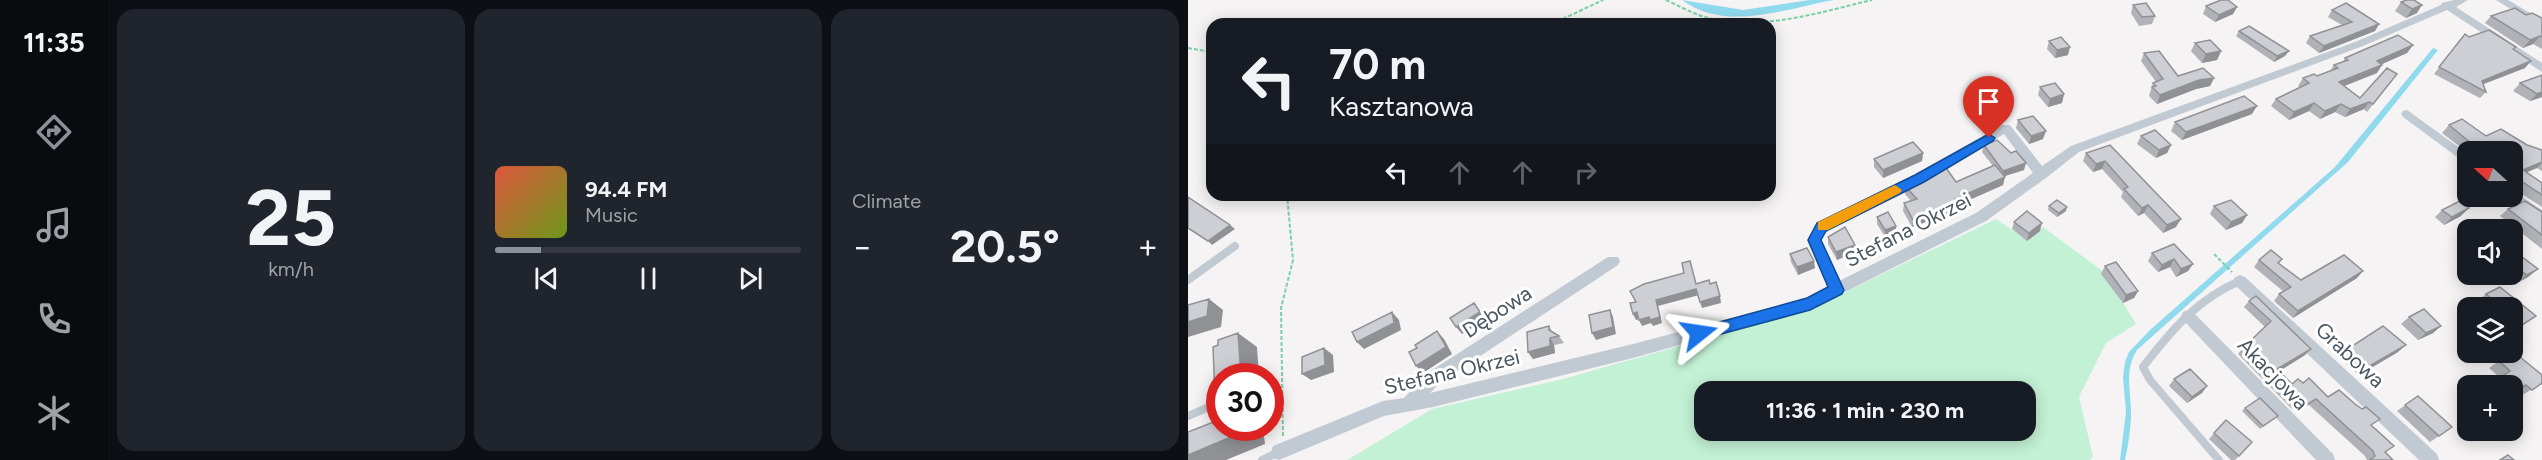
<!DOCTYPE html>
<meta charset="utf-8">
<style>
body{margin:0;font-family:Figtree,sans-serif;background:#20242c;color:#f1f3f6;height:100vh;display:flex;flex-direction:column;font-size:22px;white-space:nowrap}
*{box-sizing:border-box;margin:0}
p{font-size:20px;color:#9ea1a6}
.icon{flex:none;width:33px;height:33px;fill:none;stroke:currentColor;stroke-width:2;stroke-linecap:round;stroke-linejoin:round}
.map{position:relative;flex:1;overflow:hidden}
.side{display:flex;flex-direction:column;gap:9px;padding:9px;background:#0d0f14;width:1080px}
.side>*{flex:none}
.hud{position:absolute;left:18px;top:18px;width:570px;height:183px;border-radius:18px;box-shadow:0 3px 15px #0003;background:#171b24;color:#f1f3f6;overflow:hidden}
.needle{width:39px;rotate:291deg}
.controls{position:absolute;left:1269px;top:141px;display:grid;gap:12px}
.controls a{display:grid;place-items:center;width:66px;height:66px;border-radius:12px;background:#171b24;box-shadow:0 3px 15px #0003;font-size:30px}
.speed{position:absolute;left:18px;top:363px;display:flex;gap:12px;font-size:30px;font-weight:700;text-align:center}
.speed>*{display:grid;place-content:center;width:78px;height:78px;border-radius:50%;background:#171b24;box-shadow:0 3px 15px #0003;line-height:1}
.speed .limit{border:9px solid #d22;background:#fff;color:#111}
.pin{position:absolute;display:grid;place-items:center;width:51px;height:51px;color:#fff;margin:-62px -26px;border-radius:50% 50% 50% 0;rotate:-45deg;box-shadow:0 0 6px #0007}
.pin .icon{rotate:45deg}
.me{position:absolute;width:66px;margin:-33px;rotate:75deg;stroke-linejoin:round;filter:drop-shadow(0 0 4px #0008)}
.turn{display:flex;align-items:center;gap:21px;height:126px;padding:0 24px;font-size:27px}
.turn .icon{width:78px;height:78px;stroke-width:2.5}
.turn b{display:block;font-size:42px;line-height:51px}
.lanes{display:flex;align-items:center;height:57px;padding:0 24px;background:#0003;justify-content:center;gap:30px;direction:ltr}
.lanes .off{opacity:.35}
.big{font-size:45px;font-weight:700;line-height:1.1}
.side .tile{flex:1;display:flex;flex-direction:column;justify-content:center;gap:9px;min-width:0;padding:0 21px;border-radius:18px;background:#20242c}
.side .dial{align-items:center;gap:0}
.dial b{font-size:78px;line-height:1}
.song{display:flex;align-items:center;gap:18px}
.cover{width:72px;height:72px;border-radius:9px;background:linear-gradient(135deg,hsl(10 70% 55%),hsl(80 70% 35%))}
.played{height:6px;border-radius:3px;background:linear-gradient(90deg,#8c9099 15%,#363941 15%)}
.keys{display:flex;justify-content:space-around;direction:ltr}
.heat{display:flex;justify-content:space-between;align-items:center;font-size:33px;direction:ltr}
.side .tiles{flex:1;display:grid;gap:9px;grid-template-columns:repeat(3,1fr)}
.trip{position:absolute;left:506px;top:381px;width:342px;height:60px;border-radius:18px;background:#171b24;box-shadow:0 3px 15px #0003;font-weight:700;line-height:60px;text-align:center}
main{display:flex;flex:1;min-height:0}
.dock{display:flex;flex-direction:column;width:108px;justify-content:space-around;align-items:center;background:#090b0e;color:#9ea1a6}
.dock .icon{width:42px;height:42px}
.dock .active{color:#8c9099}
.dock b{font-size:27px;color:#f1f3f6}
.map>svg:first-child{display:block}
.green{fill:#c3f1d5;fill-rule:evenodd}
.water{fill:#90daee}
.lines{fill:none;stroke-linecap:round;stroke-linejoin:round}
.path{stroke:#7ad0a6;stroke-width:2;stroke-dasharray:4 2;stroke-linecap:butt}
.lane{stroke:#c1cad2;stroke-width:8}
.street{fill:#c1cad2;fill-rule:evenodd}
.wall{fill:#b0b2b7}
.shaded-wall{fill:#909195}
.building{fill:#cdcfd5;stroke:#909195;stroke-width:1.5}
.route{fill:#1a73e8;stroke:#114b97;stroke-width:1.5}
.slow{fill:#f59e0b}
.labels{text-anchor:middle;stroke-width:6;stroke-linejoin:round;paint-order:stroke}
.street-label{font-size:21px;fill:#4a5661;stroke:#fff}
</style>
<main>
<nav class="dock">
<b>11:35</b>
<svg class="icon active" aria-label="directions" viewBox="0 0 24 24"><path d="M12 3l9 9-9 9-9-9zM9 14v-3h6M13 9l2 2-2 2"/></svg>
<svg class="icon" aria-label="music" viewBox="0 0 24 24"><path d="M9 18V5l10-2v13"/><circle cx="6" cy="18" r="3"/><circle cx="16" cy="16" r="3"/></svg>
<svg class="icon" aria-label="phone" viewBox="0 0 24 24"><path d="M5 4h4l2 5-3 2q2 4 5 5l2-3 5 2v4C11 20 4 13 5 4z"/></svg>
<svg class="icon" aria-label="climate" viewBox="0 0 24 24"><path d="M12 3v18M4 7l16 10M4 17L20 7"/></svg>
</nav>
<section class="side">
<div class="tiles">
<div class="tile dial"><b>25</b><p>km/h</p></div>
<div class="tile">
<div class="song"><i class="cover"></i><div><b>94.4 FM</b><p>Music</p></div></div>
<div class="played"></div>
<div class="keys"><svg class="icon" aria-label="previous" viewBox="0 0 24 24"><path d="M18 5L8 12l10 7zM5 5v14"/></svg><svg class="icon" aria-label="pause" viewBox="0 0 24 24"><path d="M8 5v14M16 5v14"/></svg><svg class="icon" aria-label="next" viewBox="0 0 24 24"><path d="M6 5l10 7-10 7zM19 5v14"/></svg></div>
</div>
<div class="tile"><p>Climate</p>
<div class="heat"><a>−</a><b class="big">20.5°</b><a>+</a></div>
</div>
</div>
</section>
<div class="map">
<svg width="1354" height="460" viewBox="0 0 1354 460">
<rect width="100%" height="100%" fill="#f5f3f3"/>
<!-- green -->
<path class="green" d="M 808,219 L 839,240 L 855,227 L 916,272 L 948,324 L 918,343 L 891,397 L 905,457 L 902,460 L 159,460 L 244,409 L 375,379 L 622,309 ZM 516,392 L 837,392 L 837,430 L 516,430 Z"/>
<!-- water -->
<path class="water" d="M 494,0 L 555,10 L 622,0 L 646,0 C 599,8 538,33 494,0 Z
M 1245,48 L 1250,50 L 1160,162 L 949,350 C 935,372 944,394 943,418 C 942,432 940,447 937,460 L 932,460 L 938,412 L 935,378 L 937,362 L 941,352 L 962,330 L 1147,167 Z"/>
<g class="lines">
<!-- path -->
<path class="path" d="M 478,0 C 493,7 509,16 525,19 C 578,30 633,12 684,0
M 364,24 L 415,0
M 0,48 L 24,52
M 1026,254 L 1044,272
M 95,436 L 93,308 L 105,260 L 99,195"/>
<!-- lane -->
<path class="lane" d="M 0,280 L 47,246
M 0,416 L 30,403
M 74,460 L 91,452
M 1031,460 L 962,380 L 955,367 C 982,332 1010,298 1052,281"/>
<!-- street -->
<path class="street" d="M 1266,0 L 1280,0 L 1268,7 L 1354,63 L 1354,72 L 1259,10 L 1175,46 L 891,152 L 858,178 L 798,221 L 627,307 L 445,358 L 245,407 L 196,416 L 91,460 L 85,458 L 83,452 L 85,446 L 195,401 L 216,398 L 241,372 L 420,257 L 430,257 L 432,261 L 430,265 L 253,382 L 242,393 L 445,344 L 619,298 L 640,287 L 619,240 L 629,223 L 726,175 L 814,125 L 822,125 L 854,166 L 883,146 L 1167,42 L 1253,5 L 1254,3 ZM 816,134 L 845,173 L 788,213 L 651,281 L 633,240 L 639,231 L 736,181 Z
M 1308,0 L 1320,0 L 1354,20 L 1354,28 Z
M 1219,110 L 1280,154 L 1280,165 L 1215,117 L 1213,114 L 1215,111 Z
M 1324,190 L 1354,210 L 1354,222 L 1319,198 L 1318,196 L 1324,196 Z
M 1052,275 L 1057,277 L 1249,454 L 1251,460 L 1231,460 L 1047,285 L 1045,281 L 1047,277 Z
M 1000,310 L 1005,312 L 1145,454 L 1147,460 L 1128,460 L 995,320 L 993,316 L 995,312 Z"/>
</g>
<!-- wall -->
<path class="wall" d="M 1213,2 L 1229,13 L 1218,18 L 1207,11 Z
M 945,5 L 967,16 L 964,24 L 951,26 L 943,13 Z
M 1018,6 L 1049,7 L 1045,14 L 1027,22 L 1015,14 Z
M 1144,10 L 1191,24 L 1187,31 L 1131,53 L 1118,43 L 1122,36 L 1154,25 L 1140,17 Z
M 1338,15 L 1354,18 L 1354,49 L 1345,44 L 1335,48 L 1297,23 L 1303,16 Z
M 1051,31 L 1097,56 L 1086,62 L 1048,36 Z
M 1277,34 L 1281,37 L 1328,47 L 1326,50 L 1337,68 L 1295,84 L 1298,92 L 1292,98 L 1246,74 Z
M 861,41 L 880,55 L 867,58 L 859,49 Z
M 1007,43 L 1033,51 L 1029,60 L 1014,63 L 1003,51 Z
M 1225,45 L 1219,53 L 1194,64 L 1189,73 L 1156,86 L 1172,98 L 1209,74 L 1179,112 L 1176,109 L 1157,117 L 1147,112 L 1132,119 L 1121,111 L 1101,120 L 1083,106 L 1088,99 L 1112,87 L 1110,86 L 1115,78 L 1129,76 L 1142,71 L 1146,65 L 1155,62 L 1157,58 Z
M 956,53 L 990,76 L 1026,78 L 1022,86 L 1008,89 L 969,104 L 961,96 L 965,83 L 968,82 L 953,61 Z
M 1354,75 L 1354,97 L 1342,101 L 1325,91 L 1332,83 Z
M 852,87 L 876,94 L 874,103 L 860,107 L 850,95 Z
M 785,110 L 809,125 L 797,132 L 784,119 Z
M 1064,114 L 994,140 L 983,131 L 987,122 Z
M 830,120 L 855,139 L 841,144 L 828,128 Z
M 1261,125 L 1298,136 L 1339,145 L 1354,150 L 1354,171 L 1349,168 L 1339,172 L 1354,183 L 1354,207 L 1324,188 L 1324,152 L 1280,152 L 1280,153 L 1254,133 Z
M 953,136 L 983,145 L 979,153 L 968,158 L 949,144 Z
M 796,145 L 836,170 L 816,176 L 815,185 L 770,205 L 769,211 L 724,227 L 715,211 L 716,203 L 723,201 L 717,194 L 717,186 L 768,182 L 805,166 L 794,152 Z
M 922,145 L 988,227 L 975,233 L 956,213 L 950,216 L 933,197 L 935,192 L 914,169 L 905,172 L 895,161 L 898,153 Z
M 735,153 L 734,161 L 695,178 L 686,167 L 686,158 Z
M 1283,196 L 1309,196 L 1305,200 L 1293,205 Z
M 861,206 L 878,211 L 869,217 L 860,210 Z
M 1026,206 L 1059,215 L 1054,223 L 1038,230 L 1022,214 Z
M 1320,209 L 1354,212 L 1354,249 L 1312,216 Z
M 1254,210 L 1273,216 L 1256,225 L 1247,217 Z
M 689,217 L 708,233 L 697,237 L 689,224 Z
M 826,222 L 852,231 L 839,241 L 824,229 Z
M 640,237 L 667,245 L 667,252 L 649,260 L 640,244 Z
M 964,253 L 1005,264 L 1000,271 L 988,277 L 982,267 L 970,272 L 960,261 Z
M 602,254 L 627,268 L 610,275 L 603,262 Z
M 1324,257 L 1340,277 L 1329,283 L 1319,274 L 1324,274 Z
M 1071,260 L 1091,263 L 1113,280 L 1169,278 L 1105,318 L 1086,301 L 1091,294 L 1096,292 L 1066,267 Z
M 917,266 L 950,291 L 946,298 L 935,303 L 913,274 Z
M 1298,294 L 1348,316 L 1329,329 L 1324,325 L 1324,308 L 1305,308 L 1293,298 Z
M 1061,301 L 1117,355 L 1091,371 L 1104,384 L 1115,383 L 1140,397 L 1183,425 L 1197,452 L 1205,460 L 1179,460 L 1177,456 L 1121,405 L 1113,410 L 1108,406 L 1104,409 L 1050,354 L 1055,348 L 1077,327 L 1056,307 Z
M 1221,317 L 1253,326 L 1245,333 L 1230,340 L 1213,324 Z
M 361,326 L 365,333 L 371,336 L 376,343 L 366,345 L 367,353 L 345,359 L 340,352 Z
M 1158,350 L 1210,352 L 1171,375 L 1151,357 Z
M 1311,361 L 1354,383 L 1333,396 L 1301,368 Z
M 986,379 L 1019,386 L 1014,393 L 999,403 L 981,386 Z
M 1230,396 L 1251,436 L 1242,442 L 1209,411 Z
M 1057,408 L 1090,416 L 1072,429 L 1054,411 Z
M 1038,420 L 1051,456 L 1047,460 L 1043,460 L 1021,439 Z"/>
<!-- shaded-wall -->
<path class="shaded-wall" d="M 1234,5 L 1229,13 L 1218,18 L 1224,9 Z
M 1049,7 L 1045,14 L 1027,22 L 1031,15 Z
M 1191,24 L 1187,31 L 1131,53 L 1136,46 Z
M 1352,36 L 1345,44 L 1335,48 L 1342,40 Z
M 1225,45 L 1219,53 L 1185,68 L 1194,65 L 1189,73 L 1146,90 L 1151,82 L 1189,61 Z
M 882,47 L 880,55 L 867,58 L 869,50 Z
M 1033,51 L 1029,60 L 1014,63 L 1018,54 Z
M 1101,51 L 1097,56 L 1086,62 L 1089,56 Z
M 1343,61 L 1337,68 L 1288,87 L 1294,81 Z
M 1026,78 L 1022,86 L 1008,89 L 969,104 L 972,95 L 1011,80 Z
M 1354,92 L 1354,97 L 1342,101 L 1349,94 Z
M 876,94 L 874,103 L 860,107 L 862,99 Z
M 1181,102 L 1176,109 L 1157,117 L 1162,109 Z
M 1126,103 L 1121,111 L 1101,120 L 1106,112 Z
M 1153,104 L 1147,112 L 1132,119 L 1137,111 Z
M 1069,106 L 1064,114 L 994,140 L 998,132 Z
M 811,117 L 809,125 L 797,132 L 798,124 Z
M 858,131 L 855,139 L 841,144 L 843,136 Z
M 983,145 L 979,153 L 968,158 L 971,150 Z
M 735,153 L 734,161 L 695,178 L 695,170 Z
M 917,161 L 914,169 L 905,172 L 908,164 Z
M 1354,162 L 1354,163 L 1349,168 L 1327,177 L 1335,170 Z
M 838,163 L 836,170 L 814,177 L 815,171 Z
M 817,177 L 815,185 L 770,205 L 769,211 L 724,227 L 725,220 L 767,199 Z
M 1303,196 L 1309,196 L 1305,200 L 1293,205 Z
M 960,205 L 956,213 L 950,216 L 954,208 Z
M 879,207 L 878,211 L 869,217 L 871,213 Z
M 1281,208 L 1273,216 L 1256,225 L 1264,217 Z
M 1059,215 L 1054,223 L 1038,230 L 1043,222 Z
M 993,219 L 988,227 L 975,233 L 979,225 Z
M 854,223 L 852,231 L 839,241 L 841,233 Z
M 42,225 L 47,229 L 24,245 L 20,241 Z
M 708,226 L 708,233 L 697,237 L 697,230 Z
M 667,245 L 667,252 L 649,260 L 648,252 Z
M 986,259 L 982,267 L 970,272 L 974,265 Z
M 626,261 L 627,268 L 610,275 L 609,267 Z
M 1005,264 L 1000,271 L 988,277 L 993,269 Z
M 1350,269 L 1340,277 L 1329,283 L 1339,275 Z
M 1175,271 L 1169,278 L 1105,318 L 1110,311 Z
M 508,289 L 511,295 L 470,306 L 474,323 L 465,326 L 463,323 L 454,326 L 451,320 L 461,317 L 468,300 Z
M 950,291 L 946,298 L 935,303 L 938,295 Z
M 532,296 L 533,303 L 514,308 L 512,302 Z
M 21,299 L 35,310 L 33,327 L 0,337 L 0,322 Z
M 286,303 L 297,320 L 274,334 L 268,327 Z
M 422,310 L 425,317 L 428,334 L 408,340 L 404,333 Z
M 204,312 L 211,320 L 213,330 L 176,349 L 169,342 Z
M 449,312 L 452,319 L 448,320 L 445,314 Z
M 1253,326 L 1245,333 L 1230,340 L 1238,333 Z
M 249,331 L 256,339 L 264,354 L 235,373 L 228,366 Z
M 50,333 L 69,347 L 71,376 L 53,376 Z
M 362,338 L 366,345 L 367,353 L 345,359 L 340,352 Z
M 1218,345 L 1210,352 L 1171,375 L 1178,368 Z
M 136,348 L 145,355 L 146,372 L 123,380 L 114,374 Z
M 1123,349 L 1117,355 L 1084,376 L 1089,369 Z
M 1019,386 L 1014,393 L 999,403 L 1004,397 Z
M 56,428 L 75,428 L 77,444 L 38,460 L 0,460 L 0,455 Z"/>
<!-- building -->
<path class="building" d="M 1033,0 L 1040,0 L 1049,7 L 1031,15 L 1018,6 Z
M 1219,0 L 1226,0 L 1234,5 L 1224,9 L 1213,2 Z
M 958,3 L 967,16 L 954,17 L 945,5 Z
M 1158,3 L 1191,24 L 1136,46 L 1122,36 L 1164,22 L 1144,10 Z
M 1327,8 L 1338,15 L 1344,13 L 1354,18 L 1354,37 L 1352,36 L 1342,40 L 1303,16 Z
M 1061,26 L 1101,51 L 1089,56 L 1051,31 Z
M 1301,30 L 1328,47 L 1325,49 L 1343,61 L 1294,81 L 1298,92 L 1251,67 L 1277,34 L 1281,37 Z
M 1210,35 L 1225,45 L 1189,61 L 1194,65 L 1151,82 L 1172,98 L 1199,68 L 1209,74 L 1185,104 L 1181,102 L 1162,109 L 1153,104 L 1137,111 L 1126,103 L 1106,112 L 1088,99 L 1121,83 L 1115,78 L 1126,74 L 1129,76 L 1150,68 L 1146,65 L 1160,60 L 1157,58 Z
M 873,37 L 882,47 L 869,50 L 861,41 Z
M 1022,40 L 1033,51 L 1018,54 L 1007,43 Z
M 971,51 L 990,76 L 1015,68 L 1026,78 L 1011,80 L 972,95 L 964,87 L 968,86 L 965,83 L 975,79 L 956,53 Z
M 1354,75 L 1354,92 L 1349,94 L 1332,83 Z
M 867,83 L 876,94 L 862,99 L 852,87 Z
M 1056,96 L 1069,106 L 998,132 L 987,122 Z
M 799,105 L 811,117 L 798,124 L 785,110 Z
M 845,116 L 858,131 L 843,136 L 830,120 Z
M 1274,119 L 1298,136 L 1313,129 L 1339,145 L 1354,150 L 1354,162 L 1335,170 L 1354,183 L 1354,195 L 1324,175 L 1324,152 L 1294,152 L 1261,125 Z
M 967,130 L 983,145 L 971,150 L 953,136 Z
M 809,140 L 823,153 L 828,151 L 838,163 L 815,171 L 796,145 Z
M 725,142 L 735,153 L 695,170 L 686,159 Z
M 922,145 L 993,219 L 979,225 L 960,205 L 954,208 L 936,189 L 940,187 L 917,161 L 908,164 L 898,153 Z
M 756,165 L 768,182 L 807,165 L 817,177 L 767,199 L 770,203 L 725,220 L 716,203 L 729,199 L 717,186 Z
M 0,197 L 42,225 L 20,241 L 0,228 Z
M 869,200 L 879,207 L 871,213 L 861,206 Z
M 1043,200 L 1059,215 L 1043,222 L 1026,206 Z
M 1272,201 L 1281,208 L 1264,217 L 1254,210 Z
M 1337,201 L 1354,212 L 1354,235 L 1320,209 Z
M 839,211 L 854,223 L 841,233 L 826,222 Z
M 700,212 L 708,226 L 697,230 L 689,217 Z
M 657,227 L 667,245 L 648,252 L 640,237 Z
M 986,244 L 1005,264 L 993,269 L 986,259 L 974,265 L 964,253 Z
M 619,248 L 626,261 L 609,267 L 602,254 Z
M 1083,250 L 1094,259 L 1090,263 L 1113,280 L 1156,255 L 1175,271 L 1110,311 L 1091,294 L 1103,287 L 1071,260 Z
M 1330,254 L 1350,269 L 1339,275 L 1324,264 L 1324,257 Z
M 502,261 L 508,284 L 521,280 L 522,284 L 528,282 L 532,296 L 512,302 L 508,289 L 468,300 L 472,317 L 462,320 L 461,317 L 451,320 L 449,312 L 445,314 L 442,303 L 448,302 L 442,291 L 456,284 L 496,273 L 494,263 Z
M 928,262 L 950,291 L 938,295 L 917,266 Z
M 1312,287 L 1348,316 L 1334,325 L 1324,317 L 1324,308 L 1314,308 L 1298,294 Z
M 1068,296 L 1123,349 L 1089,369 L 1104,384 L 1110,379 L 1115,383 L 1121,378 L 1140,397 L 1151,390 L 1167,404 L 1174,409 L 1178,407 L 1192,419 L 1183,425 L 1206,446 L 1197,452 L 1205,460 L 1182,460 L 1187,456 L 1185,451 L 1128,399 L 1120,404 L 1115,400 L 1110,403 L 1055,348 L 1083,321 L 1061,301 Z
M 21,299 L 19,316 L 0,322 L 0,305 Z
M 286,303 L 292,312 L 268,327 L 262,318 Z
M 1236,309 L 1253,326 L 1238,333 L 1221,317 Z
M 422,310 L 425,327 L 404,333 L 401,315 Z
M 204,312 L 206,323 L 169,342 L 164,332 Z
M 361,326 L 361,330 L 371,336 L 362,338 L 362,346 L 340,352 L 339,332 Z
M 1195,326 L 1218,345 L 1178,368 L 1158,350 Z
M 249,331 L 258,347 L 228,366 L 221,352 L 229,348 L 227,345 Z
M 50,333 L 53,376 L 32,376 L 32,428 L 56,428 L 57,431 L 0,455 L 0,432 L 28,421 L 25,347 L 30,345 L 30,340 Z
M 136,348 L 137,365 L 114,374 L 114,357 Z
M 1326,352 L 1354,375 L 1354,383 L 1344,390 L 1338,385 L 1324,393 L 1324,386 L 1300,386 L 1322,371 L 1311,361 Z
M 1002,369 L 1019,386 L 1004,397 L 986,379 Z
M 1230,396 L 1264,427 L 1251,436 L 1217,405 Z
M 1072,398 L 1090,416 L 1075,426 L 1057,408 Z
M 1038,420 L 1064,442 L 1051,456 L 1026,433 Z
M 1320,455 L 1326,460 L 1312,460 Z"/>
<!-- route -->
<path class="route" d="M 801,134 L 807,138 L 805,141 L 736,182 L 638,231 L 633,240 L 656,290 L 654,294 L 622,310 L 511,340 L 506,338 L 503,333 L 506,329 L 619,298 L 640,287 L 620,240 L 629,223 L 727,175 Z"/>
<!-- slow -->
<path class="slow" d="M 707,185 L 714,190 L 712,193 L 640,230 L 630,230 L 630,222 Z"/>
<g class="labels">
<!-- street labels -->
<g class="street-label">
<text transform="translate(720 230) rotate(-27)" y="7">Stefana Okrzei</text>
<text transform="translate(309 312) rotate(-33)" y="7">Dębowa</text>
<text transform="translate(1162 355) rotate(43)" y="7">Grabowa</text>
<text transform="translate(264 372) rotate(-13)" y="7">Stefana Okrzei</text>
<text transform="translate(1085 374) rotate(46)" y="7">Akacjowa</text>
</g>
</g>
</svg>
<div class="controls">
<a><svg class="needle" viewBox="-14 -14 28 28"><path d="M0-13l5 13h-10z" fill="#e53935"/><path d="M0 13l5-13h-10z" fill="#9ea1a6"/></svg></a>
<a><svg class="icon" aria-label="sound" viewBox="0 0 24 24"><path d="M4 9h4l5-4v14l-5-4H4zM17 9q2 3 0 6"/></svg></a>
<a><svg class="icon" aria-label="layers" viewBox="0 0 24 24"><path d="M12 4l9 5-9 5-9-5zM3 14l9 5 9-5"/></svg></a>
<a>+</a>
</div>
<div class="speed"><div class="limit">30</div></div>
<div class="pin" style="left:801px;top:138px;background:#d93025"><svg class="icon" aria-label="arrive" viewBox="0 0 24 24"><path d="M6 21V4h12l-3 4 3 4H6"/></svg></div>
<svg class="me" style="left:511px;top:333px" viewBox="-20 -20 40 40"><path d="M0-17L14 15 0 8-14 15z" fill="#1a73e8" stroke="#fff" stroke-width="4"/></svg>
<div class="trip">11:36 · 1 min · 230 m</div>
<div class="hud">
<div class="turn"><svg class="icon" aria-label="left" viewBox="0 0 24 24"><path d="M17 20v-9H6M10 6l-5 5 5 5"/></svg><div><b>70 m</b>Kasztanowa</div></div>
<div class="lanes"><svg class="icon" aria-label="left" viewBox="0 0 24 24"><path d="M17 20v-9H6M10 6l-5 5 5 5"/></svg><svg class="icon off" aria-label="ahead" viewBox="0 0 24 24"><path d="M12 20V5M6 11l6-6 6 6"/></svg><svg class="icon off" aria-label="ahead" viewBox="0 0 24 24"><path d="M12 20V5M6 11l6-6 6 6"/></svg><svg class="icon off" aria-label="right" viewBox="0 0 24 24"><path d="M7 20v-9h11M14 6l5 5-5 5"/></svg></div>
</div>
</div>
</main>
